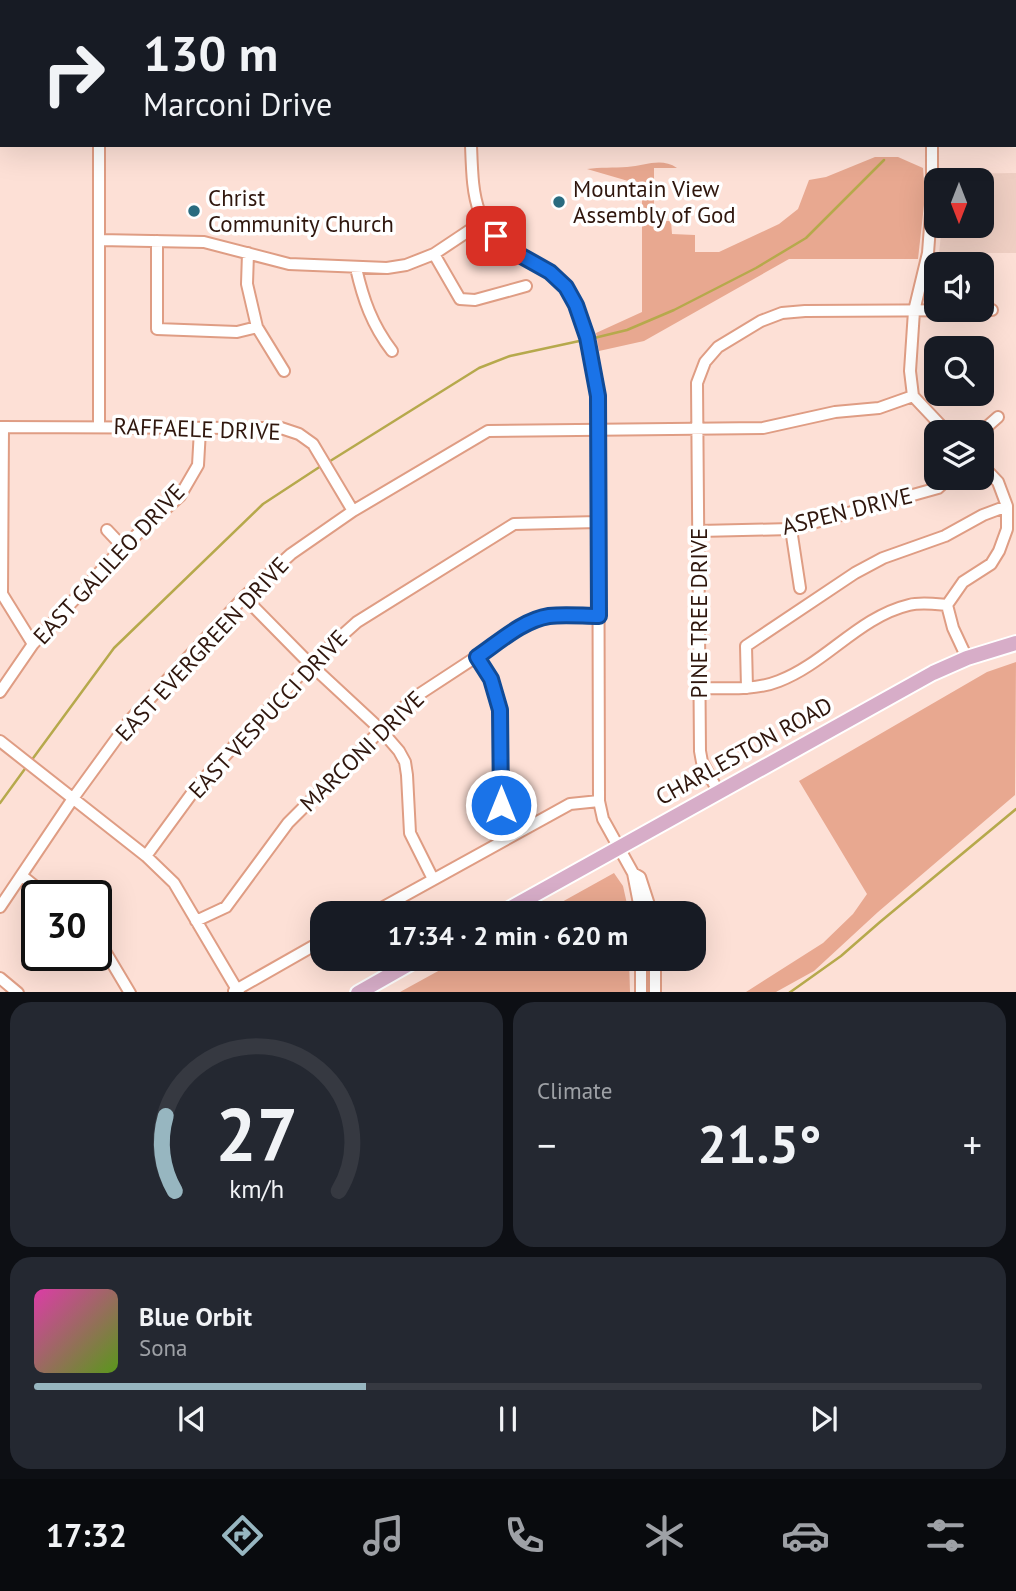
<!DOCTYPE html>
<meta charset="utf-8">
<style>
body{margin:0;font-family:"PT Sans",sans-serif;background:#242831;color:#f1f3f6;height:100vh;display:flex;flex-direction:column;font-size:26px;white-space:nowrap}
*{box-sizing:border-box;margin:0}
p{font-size:23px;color:#9ea1a6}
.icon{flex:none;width:38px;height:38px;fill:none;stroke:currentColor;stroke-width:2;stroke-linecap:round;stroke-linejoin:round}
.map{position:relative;height:992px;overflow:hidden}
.sheet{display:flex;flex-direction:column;gap:10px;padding:10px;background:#0d0f14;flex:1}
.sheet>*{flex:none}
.guide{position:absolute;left:0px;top:0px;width:1017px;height:147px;box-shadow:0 7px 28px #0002;background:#171b24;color:#f1f3f6;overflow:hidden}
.needle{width:46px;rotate:180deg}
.fabs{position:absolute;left:924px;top:168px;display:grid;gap:14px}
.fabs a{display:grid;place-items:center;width:70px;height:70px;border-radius:14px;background:#171b24;box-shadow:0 7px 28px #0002;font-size:35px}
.speed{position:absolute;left:21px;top:880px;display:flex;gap:14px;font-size:35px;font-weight:700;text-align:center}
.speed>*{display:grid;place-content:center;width:91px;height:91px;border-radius:50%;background:#171b24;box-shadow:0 7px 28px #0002;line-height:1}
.speed .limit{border:4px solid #111;border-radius:10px;background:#fff;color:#111}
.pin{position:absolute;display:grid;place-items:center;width:60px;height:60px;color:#fff;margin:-30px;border-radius:14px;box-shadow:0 4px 10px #0006}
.me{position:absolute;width:77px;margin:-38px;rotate:0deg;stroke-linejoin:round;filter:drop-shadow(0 0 5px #0008)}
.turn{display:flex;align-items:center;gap:24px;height:147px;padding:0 28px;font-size:32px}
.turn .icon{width:91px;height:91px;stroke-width:2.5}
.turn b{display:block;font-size:49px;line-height:60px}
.big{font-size:52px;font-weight:700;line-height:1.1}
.sheet .widget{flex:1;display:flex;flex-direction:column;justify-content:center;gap:10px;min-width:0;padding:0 24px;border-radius:21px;background:#242831}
.sheet .dial{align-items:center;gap:0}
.dial svg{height:182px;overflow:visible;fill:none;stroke:#363941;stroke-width:7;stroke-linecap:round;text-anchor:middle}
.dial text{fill:#f1f3f6;stroke:none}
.song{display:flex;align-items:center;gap:21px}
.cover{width:84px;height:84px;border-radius:10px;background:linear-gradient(135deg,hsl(320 70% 55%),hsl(90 70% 35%))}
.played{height:7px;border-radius:4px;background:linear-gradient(90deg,#97b6c0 35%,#363941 35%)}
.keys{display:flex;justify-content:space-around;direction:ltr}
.heat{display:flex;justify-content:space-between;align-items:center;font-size:38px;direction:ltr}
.sheet .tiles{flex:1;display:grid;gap:10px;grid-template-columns:1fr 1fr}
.widget:last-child{grid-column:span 2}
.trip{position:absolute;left:310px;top:901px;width:396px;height:70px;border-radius:21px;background:#171b24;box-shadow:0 7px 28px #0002;font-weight:700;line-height:70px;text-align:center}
.tabs{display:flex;height:112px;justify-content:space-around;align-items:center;background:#090b0e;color:#9ea1a6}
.tabs .icon{width:49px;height:49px}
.tabs .on{color:#97b6c0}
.tabs b{font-size:32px;color:#f1f3f6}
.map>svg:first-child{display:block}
.built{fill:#efcfc3}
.green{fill:#e8a890}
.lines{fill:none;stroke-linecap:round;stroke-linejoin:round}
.stream{stroke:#b6a94c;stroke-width:2.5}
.minor-casing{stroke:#df9d84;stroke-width:14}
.major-casing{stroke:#fff;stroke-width:18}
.highway-casing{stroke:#fff;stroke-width:19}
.minor{stroke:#fff;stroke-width:10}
.major{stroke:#d7adc8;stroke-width:14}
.highway{stroke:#bc77a3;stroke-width:16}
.route-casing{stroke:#114b97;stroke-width:18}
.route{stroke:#1a73e8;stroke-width:12}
.poi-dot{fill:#2a6b7f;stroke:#fff;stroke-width:2.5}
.labels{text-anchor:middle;stroke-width:7;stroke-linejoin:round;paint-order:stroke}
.poi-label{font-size:23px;fill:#2f160d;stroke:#fff;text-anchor:start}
.street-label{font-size:23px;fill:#2f160d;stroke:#fff}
</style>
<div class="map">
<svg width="1016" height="993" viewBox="0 0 1016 993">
<rect width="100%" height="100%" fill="#fde0d6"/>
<!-- built -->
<path class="built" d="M 1016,173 L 1016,253 L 939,253 L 942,226 L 982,226 L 982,180 L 944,180 L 944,174 Z"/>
<!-- green -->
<path class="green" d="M 875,157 L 898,157 L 923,168 L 925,196 L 918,259 L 789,259 L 644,341 L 599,351 L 596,333 L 642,312 L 642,191 L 635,183 L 587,169 C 600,167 614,168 627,167 C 645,166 661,157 677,168 L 654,168 L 654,221 L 671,221 L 672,234 L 695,235 L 695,252 L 719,252 L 779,224 L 798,209 L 809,180 L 826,177 Z
M 1016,662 L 1015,795 L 878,912 L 814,971 L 776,992 L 746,992 L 823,943 L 853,914 L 867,894 L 799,781 L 987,672 Z
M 614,873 L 623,886 L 629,913 L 542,913 Z
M 460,959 L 629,959 L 630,992 L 400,992 Z"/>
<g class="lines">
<!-- stream -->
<path class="stream" d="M 993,2 L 995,0
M 590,339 L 627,330 L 674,310 L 756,268 L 806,238 L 884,160
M 327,463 L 479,368 L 510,356 L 584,340
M 31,761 L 114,648 L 263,504 L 321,466
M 0,803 L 27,766
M 789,993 L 841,956 L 880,922 L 1016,809"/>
<!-- minor casing -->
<g class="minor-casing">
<path id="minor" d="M 64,0 L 66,2
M 147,2 L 148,0
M 165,2 L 166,0
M 853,2 L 853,0
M 99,145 L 99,426
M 471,145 C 473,199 473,229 524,258 C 539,266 557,274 567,289 C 588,319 593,360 598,396 L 599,801 L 603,819 L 633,873 L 640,877 L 652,914
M 932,145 L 932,200 L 928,253 L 914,311 L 910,371 L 913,396 L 947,432
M 99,240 L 204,242 L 289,264 L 387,268 L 406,265 L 434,254 L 482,222
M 157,241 L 157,329 L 237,332 L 257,327
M 248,253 L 247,284 L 257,327 L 284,371
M 434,254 L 460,299 L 475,300 L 526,286
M 356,268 C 363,299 372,325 392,351
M 0,427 L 281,428 L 299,434 L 313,444 L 353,511
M 3,427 L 2,594 L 33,644
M 981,432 L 998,417
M 791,529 L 800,588
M 107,530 L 123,547
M 699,531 L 791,529 L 938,488 L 949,478
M 244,597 L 310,664 L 380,729 L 399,751 L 405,762 L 407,775 L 410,833 L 433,879
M 477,657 L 491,679 L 500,710 L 501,805 L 515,834
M 967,658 L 953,628 L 947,605 L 963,582 L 991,564 L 999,551 L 1007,529 L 1007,506 L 998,482 L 982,465
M 698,688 C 725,688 754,691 779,681 C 826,663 859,617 909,605 C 921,602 935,604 947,605
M 747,688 L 746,646 L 855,573 L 883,558 L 945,536 L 983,515 L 1007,506
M 0,692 L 33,644 L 123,547 L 180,496 L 198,465 L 200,430
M 0,741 L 146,856 L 174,883 L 239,993
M 718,791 L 702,762 L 700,751 L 697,383 L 705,362 L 718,347 L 761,321 L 782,313 L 805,311 L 992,310
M 146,856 L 198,785 L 310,664 L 357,622 L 514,524 L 598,522
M 633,873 L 641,914
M 22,876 L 47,896
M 0,907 L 74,797 L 130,720 L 244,597 L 291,554 L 353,511 L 488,431 L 763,428 L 835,412 L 879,408 L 913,396
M 371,914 L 570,804 L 599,801
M 196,921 L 226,907 L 288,823 L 412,699 L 528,623 L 551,616 L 599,616
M 96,936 L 130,993
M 641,959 L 641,993
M 0,978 L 18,993
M 234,991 L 322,941
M 655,993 L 655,959"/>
</g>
<!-- major casing -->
<g class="major-casing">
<path id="major" d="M 500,914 L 933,673 L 967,658 L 1016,643
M 358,993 L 418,959"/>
</g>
<!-- highway casing -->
<g class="highway-casing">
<path id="highway" d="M 1015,124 L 1016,124
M 0,134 L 2,134
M 1015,138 L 1016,138"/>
</g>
<!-- minor -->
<use href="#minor" class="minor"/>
<!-- major -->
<use href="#major" class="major"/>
<!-- highway -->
<use href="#highway" class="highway"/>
</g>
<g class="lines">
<!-- route casing -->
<g class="route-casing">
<path id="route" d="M 496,236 L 509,249 L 550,272 L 566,287 L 576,305 L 587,337 L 598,396 L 599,616 C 583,616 565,614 549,616 C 523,620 499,642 477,657 L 491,679 L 500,710 L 501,805"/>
</g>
<!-- route -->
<use href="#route" class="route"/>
</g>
<!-- markers -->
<g class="poi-dot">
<circle cx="559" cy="202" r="7"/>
<circle cx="194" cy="211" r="7"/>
</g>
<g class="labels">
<!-- poi labels -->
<g class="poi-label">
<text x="573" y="197">Mountain View<tspan x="573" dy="26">Assembly of God</tspan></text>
<text x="208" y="206">Christ<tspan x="208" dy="26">Community Church</tspan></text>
</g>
<!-- street labels -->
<g class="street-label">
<text transform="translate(197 429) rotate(2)" y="8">RAFFAELE DRIVE</text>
<text transform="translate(847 511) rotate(-14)" y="8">ASPEN DRIVE</text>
<text transform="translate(109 564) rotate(-47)" y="8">EAST GALILEO DRIVE</text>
<text transform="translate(699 613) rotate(-90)" y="8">PINE TREE DRIVE</text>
<text transform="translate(202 649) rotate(-47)" y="8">EAST EVERGREEN DRIVE</text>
<text transform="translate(268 714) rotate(-47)" y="8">EAST VESPUCCI DRIVE</text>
<text transform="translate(362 751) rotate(-44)" y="8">MARCONI DRIVE</text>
<text transform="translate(744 751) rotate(-29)" y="8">CHARLESTON ROAD</text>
</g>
</g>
</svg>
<div class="fabs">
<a><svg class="needle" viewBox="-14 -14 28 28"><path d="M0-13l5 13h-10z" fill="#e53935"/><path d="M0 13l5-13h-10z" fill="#9ea1a6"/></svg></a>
<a><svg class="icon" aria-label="sound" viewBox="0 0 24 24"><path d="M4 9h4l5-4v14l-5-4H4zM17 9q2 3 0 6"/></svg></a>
<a><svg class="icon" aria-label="search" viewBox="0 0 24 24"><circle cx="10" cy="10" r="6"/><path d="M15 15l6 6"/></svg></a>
<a><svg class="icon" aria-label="layers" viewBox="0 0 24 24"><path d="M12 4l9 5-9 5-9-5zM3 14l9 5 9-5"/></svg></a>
</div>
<div class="speed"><div class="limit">30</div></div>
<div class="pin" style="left:496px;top:236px;background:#d93025"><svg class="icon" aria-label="arrive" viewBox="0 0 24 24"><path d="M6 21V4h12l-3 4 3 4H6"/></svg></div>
<svg class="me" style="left:501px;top:805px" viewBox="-20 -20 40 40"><circle r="17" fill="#1a73e8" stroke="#fff" stroke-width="3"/><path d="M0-11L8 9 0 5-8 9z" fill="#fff"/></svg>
<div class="trip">17:34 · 2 min · 620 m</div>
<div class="guide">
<div class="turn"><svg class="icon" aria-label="right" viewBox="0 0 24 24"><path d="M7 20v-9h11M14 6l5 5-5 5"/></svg><div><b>130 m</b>Marconi Drive</div></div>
</div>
</div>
<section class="sheet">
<div class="tiles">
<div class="widget dial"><svg viewBox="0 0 100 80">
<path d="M14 69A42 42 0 1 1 86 69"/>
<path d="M14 69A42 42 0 0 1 10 36" stroke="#97b6c0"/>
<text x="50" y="56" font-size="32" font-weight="700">27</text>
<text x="50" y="72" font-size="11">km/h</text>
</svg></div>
<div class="widget"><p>Climate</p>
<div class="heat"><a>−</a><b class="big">21.5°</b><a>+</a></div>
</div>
<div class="widget">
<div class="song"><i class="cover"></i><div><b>Blue Orbit</b><p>Sona</p></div></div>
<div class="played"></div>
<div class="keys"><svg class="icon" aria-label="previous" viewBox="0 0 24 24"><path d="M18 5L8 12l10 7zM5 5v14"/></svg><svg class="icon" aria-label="pause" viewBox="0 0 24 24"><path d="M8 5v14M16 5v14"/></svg><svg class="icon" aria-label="next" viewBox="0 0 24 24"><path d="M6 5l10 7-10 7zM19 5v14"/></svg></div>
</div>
</div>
</section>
<nav class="tabs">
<b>17:32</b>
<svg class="icon on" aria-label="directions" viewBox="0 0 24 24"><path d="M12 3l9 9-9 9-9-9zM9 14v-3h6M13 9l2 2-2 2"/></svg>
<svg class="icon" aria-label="music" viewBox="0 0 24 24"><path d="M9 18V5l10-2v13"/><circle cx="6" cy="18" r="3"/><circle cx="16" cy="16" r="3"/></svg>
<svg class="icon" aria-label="phone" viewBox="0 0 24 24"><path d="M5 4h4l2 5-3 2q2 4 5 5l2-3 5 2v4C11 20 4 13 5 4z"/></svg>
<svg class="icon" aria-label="climate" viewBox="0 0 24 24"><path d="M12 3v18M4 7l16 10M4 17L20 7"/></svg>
<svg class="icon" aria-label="car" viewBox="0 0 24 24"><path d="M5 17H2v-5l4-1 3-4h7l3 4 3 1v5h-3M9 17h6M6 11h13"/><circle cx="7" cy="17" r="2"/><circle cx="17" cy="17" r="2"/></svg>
<svg class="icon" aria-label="filters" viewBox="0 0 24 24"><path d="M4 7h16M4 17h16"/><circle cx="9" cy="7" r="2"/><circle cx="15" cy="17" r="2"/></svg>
</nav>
